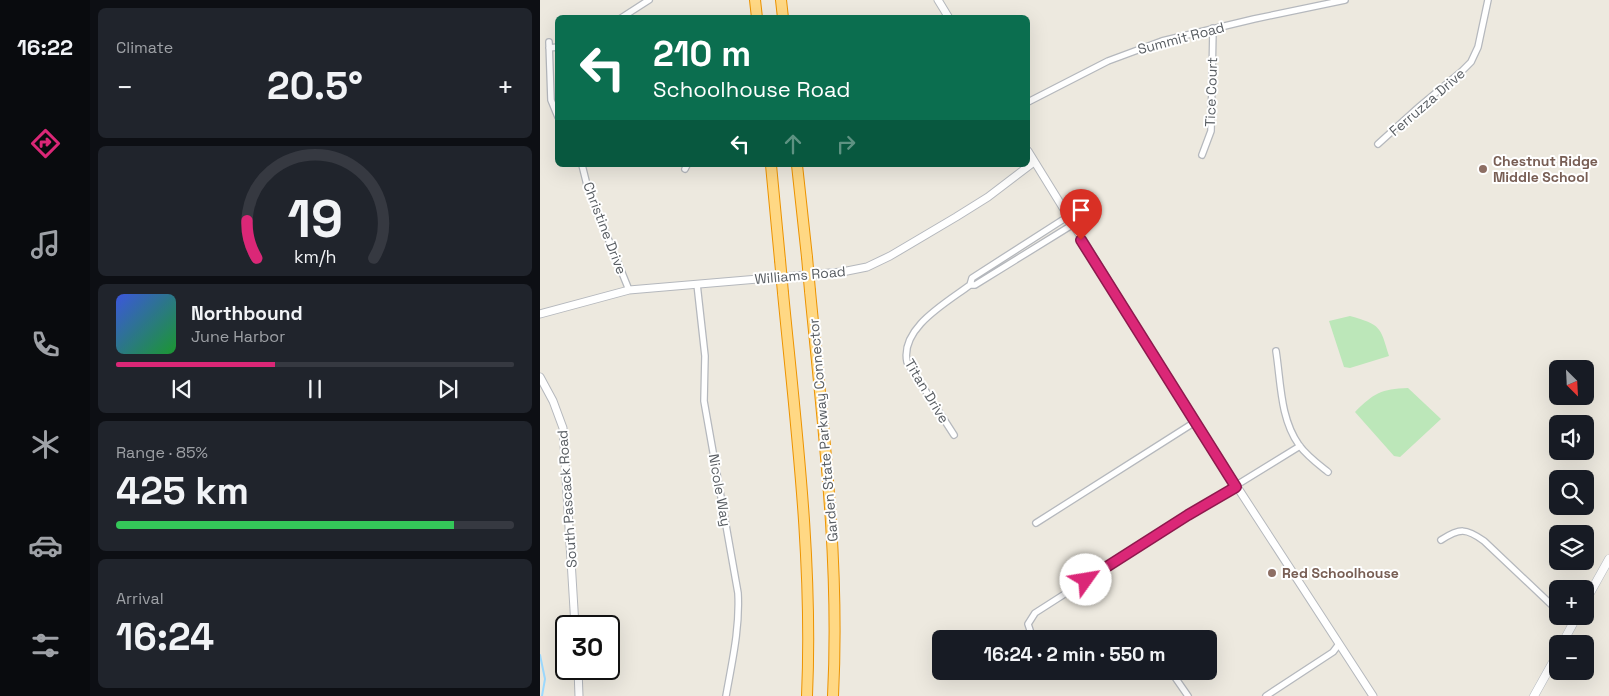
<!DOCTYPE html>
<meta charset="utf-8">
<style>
body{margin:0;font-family:"Space Grotesk",sans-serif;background:#20242c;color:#f1f3f6;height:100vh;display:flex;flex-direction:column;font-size:19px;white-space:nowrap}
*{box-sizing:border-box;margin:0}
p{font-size:16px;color:#9ea1a6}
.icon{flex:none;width:28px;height:28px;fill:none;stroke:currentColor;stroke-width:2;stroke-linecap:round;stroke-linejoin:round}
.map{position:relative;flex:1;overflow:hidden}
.panel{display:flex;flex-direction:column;gap:8px;padding:8px;background:#0d0f14;width:450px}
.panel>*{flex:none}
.top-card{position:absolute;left:15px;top:15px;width:475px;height:152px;border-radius:8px;box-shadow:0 5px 20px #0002;background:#0b6e4f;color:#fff;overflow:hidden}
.needle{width:32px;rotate:156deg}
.buttons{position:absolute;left:1009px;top:360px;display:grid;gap:10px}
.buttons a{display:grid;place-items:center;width:45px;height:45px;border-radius:8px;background:#171b24;box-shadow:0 5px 20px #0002;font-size:25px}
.speed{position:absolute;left:15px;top:615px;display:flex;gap:10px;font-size:25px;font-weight:700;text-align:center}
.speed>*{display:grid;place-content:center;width:65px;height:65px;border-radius:50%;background:#171b24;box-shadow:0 5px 20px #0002;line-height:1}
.speed .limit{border:2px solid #111;border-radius:8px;background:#fff;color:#111}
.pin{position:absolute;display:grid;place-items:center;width:42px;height:42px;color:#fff;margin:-51px -21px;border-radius:50% 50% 50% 0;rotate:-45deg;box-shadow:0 0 5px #0007}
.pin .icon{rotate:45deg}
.me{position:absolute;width:55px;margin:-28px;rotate:58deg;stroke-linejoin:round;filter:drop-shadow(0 0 4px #0008)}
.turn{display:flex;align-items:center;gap:18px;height:105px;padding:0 15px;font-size:22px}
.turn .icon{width:65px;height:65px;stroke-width:2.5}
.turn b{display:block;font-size:35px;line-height:42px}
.lanes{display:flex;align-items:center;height:48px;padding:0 15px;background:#0003;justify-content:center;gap:25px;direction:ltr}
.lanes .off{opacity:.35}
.big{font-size:38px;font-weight:700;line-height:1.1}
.panel .tile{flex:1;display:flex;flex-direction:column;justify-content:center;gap:8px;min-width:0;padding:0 18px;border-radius:8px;background:#20242c}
.panel .dial{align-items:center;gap:0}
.dial svg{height:130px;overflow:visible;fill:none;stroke:#363941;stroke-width:7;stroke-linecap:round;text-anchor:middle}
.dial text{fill:#f1f3f6;stroke:none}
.song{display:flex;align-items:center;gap:15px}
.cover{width:60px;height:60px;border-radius:8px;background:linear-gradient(135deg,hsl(230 70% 55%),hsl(130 70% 35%))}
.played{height:5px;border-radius:2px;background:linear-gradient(90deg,#db2777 40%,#363941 40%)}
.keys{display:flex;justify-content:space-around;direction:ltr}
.heat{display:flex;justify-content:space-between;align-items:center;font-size:28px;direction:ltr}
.charge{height:8px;border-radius:4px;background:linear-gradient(90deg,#34c759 85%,#363941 0)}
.trip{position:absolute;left:392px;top:630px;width:285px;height:50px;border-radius:8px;background:#171b24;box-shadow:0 5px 20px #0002;font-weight:700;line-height:50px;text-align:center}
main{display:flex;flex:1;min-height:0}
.tabs{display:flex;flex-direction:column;width:90px;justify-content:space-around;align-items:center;background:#090b0e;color:#9ea1a6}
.tabs .icon{width:35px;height:35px}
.tabs .selected{color:#db2777}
.tabs b{font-size:22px;color:#f1f3f6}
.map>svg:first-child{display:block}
.green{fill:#bce7b9}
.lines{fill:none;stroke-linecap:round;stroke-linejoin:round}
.stream{stroke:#9ddaff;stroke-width:2}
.minor-casing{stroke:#b5b8bd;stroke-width:8}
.tertiary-casing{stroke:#b5b8bd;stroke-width:9}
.secondary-casing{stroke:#b5bac0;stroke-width:9}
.motorway-casing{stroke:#ec9300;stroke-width:12}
.minor{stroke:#fff;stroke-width:5.5}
.tertiary{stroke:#fff;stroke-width:7}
.secondary{stroke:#fff;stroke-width:8}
.motorway{stroke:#ffd884;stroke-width:10}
.motorway-bridge-casing{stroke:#ec9300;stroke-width:12;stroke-linecap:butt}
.motorway-bridge{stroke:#ffd884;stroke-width:10}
.route-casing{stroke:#8e194d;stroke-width:12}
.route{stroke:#db2777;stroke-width:9}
.education-dot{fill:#8d6e63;stroke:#fff;stroke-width:2}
.labels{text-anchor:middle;stroke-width:4;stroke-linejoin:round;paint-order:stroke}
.street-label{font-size:14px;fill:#585d62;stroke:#fff}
.education-label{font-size:14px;font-weight:bold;fill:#785e54;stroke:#fff;text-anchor:start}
</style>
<main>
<nav class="tabs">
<b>16:22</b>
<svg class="icon selected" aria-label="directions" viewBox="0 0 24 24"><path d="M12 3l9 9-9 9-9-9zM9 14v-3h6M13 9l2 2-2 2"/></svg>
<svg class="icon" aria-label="music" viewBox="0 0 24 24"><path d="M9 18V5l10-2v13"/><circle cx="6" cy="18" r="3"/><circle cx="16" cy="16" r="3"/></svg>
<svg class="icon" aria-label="phone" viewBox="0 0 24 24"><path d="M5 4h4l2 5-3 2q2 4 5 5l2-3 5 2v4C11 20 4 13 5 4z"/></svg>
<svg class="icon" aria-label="climate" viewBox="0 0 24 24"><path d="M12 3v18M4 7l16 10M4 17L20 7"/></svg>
<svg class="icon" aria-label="car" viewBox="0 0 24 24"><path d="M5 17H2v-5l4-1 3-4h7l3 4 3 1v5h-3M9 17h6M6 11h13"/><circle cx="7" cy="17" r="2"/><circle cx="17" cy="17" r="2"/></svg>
<svg class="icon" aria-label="filters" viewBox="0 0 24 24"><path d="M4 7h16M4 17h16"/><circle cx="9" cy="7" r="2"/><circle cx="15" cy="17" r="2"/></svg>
</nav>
<section class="panel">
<div class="tile"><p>Climate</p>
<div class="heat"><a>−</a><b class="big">20.5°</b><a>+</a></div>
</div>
<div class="tile dial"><svg viewBox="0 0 100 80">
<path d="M14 69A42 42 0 1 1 86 69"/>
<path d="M14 69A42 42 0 0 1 8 46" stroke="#db2777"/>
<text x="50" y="56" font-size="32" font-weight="700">19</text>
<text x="50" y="72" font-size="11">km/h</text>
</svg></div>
<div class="tile">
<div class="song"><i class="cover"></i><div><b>Northbound</b><p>June Harbor</p></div></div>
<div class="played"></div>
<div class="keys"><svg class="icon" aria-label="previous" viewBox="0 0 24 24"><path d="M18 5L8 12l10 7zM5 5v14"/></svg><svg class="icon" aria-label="pause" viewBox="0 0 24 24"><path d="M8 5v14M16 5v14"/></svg><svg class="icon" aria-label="next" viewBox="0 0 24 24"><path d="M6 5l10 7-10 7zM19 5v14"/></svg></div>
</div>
<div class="tile"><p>Range · 85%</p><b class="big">425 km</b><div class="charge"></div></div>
<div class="tile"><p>Arrival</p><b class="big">16:24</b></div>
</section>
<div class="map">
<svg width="1069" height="696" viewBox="0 0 1069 696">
<rect width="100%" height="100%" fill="#ede9df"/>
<!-- green -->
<path class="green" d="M 810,316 C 841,325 840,326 849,356 L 810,368 L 804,367 L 789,321 Z
M 868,388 L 901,419 L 860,457 L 854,456 L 815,412 C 834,393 841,389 868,388 Z"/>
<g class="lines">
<!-- stream -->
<path class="stream" d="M 0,655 L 5,679 L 2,696"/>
<!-- minor casing -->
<g class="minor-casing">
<path id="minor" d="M 81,18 L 109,0
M 9,42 L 11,100 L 18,117
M 9,48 L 18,47
M 488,102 L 568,61 L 622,41 L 714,19 L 805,0
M 838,144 L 880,106 L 922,71 L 931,62 L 938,47 L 948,0
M 662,155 L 671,131 L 673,28
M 42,165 L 48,189 L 89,290
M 145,169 L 147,165
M 157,284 L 165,356 L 164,401 L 198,593 C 200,628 192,662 186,696
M 430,285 L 435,285 L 532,225
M 736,351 C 741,383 740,418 759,445 C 767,456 778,464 788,472
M 414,435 L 367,362 C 360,328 406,303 430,285 L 432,278 L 527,217
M 496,523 L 655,422
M 901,540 C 920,528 926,528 944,541 L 1018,611
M 1023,616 L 1032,625
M 493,639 L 488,624 L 495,613 L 648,515 L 760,446
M 632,673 L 648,696
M 726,696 L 793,652 L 799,644"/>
</g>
<!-- tertiary casing -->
<g class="tertiary-casing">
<path id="tertiary" d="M 398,0 L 409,18
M 488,151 L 655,422 L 833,696
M 0,314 L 89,290 L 302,272 L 327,267 L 350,256 L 416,217 L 448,197 L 494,162
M 0,377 L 13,401 L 23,428 L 35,626
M 38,669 L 39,696"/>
</g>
<!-- secondary casing -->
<g class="secondary-casing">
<path id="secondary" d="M 1045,602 L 1069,559
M 1022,644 L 1037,616
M 994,696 L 1018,653"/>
</g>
<!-- motorway casing -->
<g class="motorway-casing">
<path id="motorway" d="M 215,0 L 217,18
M 241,0 L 243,18
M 231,165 L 240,260
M 257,165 L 267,257
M 270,291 C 283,426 300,560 293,696
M 243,293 C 256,427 273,561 267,696"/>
</g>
<!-- minor -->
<use href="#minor" class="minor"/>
<!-- tertiary -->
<use href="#tertiary" class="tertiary"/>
<!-- secondary -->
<use href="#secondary" class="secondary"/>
<!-- motorway -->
<use href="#motorway" class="motorway"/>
<!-- motorway-bridge casing -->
<g class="motorway-bridge-casing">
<path id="motorway-bridge" d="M 267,257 L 270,291
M 240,260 L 243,293"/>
</g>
<!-- motorway-bridge -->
<use href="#motorway-bridge" class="motorway-bridge"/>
</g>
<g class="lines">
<!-- route casing -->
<g class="route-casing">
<path id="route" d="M 541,240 L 696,487 L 648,515 L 546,580"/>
</g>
<!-- route -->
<use href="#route" class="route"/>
</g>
<!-- markers -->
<g class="education-dot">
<circle cx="943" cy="169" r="5"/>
<circle cx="732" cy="573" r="5"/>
</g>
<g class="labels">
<!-- street labels -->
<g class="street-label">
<text transform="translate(641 38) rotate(-15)" y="5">Summit Road</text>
<text transform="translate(671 92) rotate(-88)" y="5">Tice Court</text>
<text transform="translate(887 102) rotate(-41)" y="5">Ferruzza Drive</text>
<text transform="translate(65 228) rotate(69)" y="5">Christine Drive</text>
<text transform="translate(260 275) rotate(-5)" y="5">Williams Road</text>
<text transform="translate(387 391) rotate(59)" y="5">Titan Drive</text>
<text transform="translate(283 430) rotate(-95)" y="5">Garden State Parkway Connector</text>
<text transform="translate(180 490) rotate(80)" y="5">Nicole Way</text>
<text transform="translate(27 499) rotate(-94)" y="5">South Pascack Road</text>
</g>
<!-- education labels -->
<g class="education-label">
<text x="953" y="166">Chestnut Ridge<tspan x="953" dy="16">Middle School</tspan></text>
<text x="742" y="578">Red Schoolhouse</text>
</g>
</g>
</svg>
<div class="buttons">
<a><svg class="needle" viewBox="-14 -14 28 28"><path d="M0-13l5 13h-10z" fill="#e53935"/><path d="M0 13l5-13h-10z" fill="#9ea1a6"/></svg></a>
<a><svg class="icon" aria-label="sound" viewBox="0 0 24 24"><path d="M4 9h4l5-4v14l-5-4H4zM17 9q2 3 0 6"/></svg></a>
<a><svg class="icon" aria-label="search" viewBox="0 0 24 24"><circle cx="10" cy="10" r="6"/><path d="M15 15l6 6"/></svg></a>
<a><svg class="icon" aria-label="layers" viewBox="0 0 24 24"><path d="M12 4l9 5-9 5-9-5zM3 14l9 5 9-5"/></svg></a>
<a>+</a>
<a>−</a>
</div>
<div class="speed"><div class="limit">30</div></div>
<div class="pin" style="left:541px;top:240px;background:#d93025"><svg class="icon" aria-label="arrive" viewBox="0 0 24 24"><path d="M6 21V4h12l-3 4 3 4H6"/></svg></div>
<svg class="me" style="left:546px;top:580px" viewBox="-20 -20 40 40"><circle r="19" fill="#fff"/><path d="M0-13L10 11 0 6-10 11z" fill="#db2777"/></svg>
<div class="trip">16:24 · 2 min · 550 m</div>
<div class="top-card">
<div class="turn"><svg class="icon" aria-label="left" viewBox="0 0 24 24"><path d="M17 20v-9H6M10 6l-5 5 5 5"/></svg><div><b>210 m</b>Schoolhouse Road</div></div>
<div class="lanes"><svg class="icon" aria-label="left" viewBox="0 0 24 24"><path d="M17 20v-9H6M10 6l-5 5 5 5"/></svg><svg class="icon off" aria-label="ahead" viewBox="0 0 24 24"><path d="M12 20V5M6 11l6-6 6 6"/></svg><svg class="icon off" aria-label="right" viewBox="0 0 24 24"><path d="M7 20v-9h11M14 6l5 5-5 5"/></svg></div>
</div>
</div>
</main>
